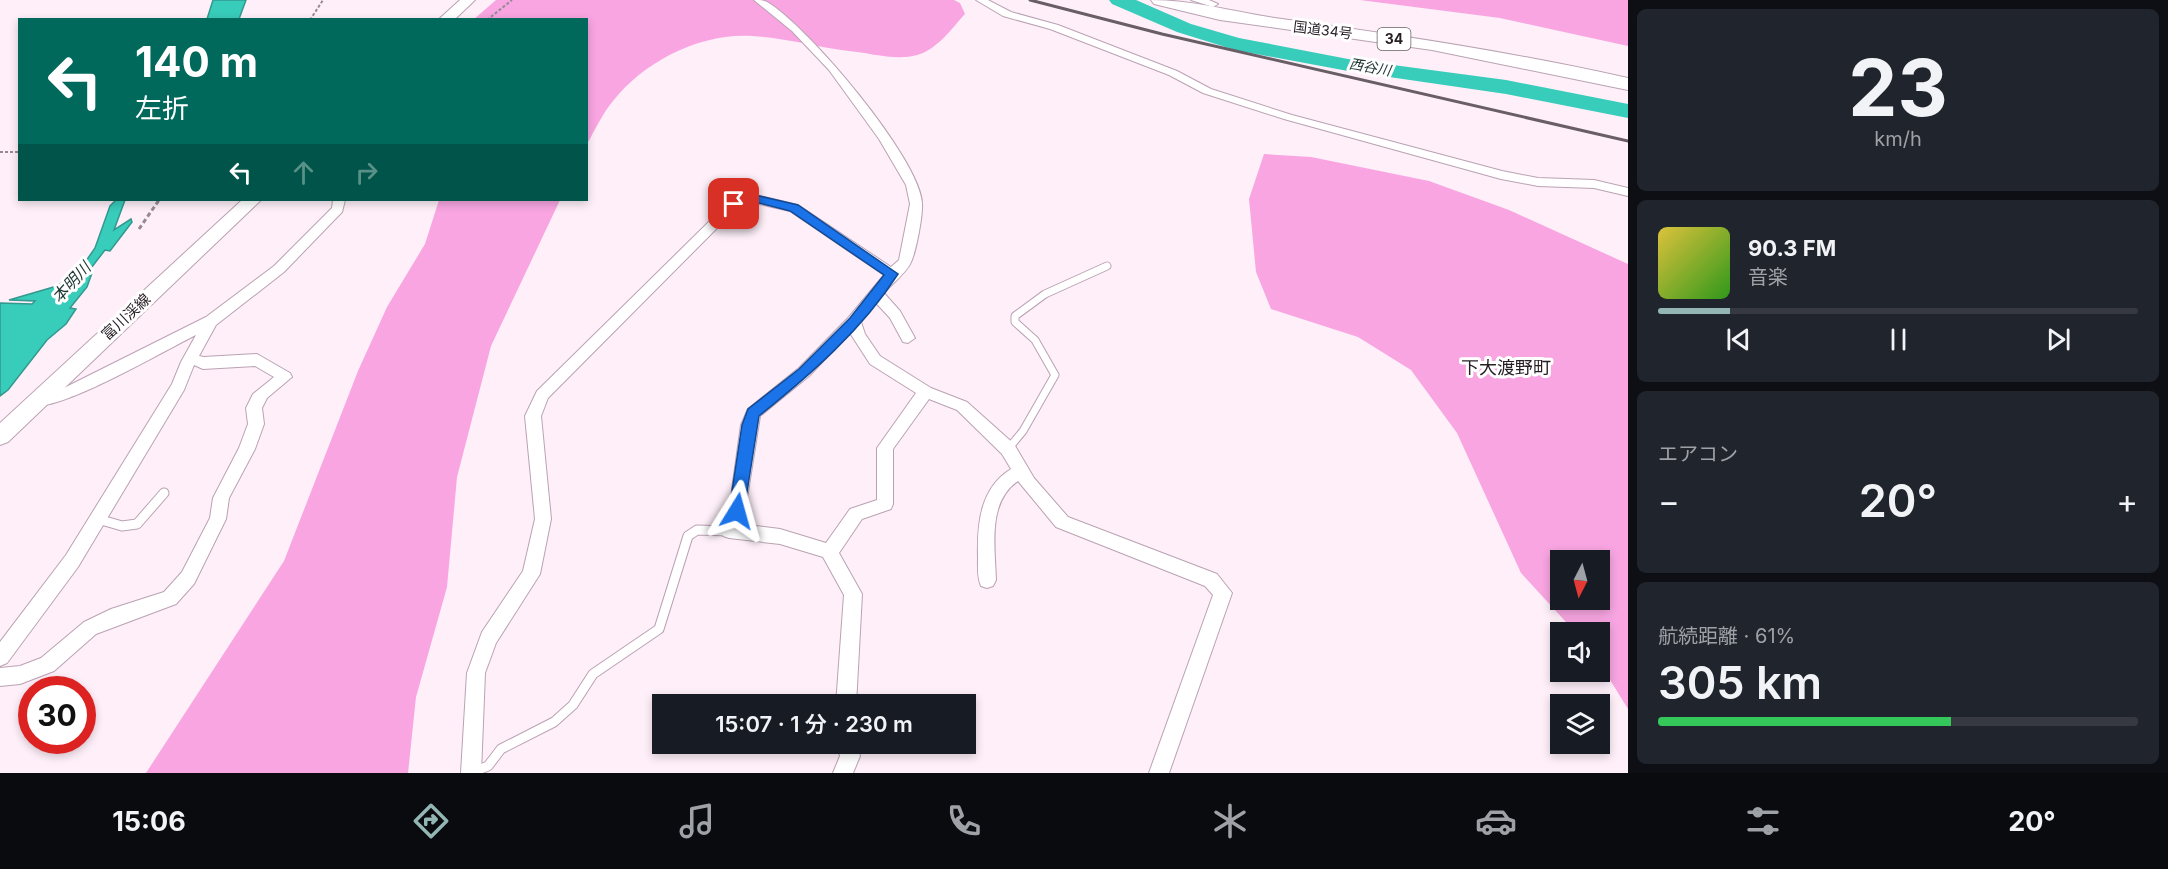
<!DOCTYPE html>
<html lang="ja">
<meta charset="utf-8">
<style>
body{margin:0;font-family:Inter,"Noto Sans JP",sans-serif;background:#20242c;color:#f1f3f6;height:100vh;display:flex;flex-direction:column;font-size:22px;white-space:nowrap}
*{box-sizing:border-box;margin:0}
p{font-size:20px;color:#9ea1a6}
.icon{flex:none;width:33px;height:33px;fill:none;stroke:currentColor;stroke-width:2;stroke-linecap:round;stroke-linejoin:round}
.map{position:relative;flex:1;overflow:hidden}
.sheet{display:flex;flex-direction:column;gap:9px;padding:9px;background:#0d0f14;width:540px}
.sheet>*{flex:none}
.top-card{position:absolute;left:18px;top:18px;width:570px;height:183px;border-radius:0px;box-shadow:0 3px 9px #0003;background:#00695c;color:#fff;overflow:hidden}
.needle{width:39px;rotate:186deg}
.fabs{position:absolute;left:1550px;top:550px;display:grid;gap:12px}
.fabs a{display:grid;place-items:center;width:60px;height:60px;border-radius:0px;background:#171b24;box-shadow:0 3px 9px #0003;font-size:30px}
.speed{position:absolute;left:18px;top:676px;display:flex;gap:12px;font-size:30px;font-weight:700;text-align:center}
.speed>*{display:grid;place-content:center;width:78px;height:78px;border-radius:50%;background:#171b24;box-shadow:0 3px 9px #0003;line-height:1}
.speed .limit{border:9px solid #d22;background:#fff;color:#111}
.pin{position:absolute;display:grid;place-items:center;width:51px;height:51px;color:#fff;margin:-26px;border-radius:12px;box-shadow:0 3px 9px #0006}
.me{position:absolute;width:66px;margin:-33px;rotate:8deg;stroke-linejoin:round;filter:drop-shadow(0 0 4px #0008)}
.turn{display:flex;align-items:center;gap:21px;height:126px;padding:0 18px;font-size:27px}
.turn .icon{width:78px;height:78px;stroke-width:2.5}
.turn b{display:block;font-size:42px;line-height:51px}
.lanes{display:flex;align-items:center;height:57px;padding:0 18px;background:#0003;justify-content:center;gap:30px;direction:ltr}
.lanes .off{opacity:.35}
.big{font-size:45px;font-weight:600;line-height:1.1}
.sheet .card{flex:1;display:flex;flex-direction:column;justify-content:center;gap:9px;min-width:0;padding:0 21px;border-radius:9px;background:#20242c}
.sheet .dial{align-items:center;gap:0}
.dial b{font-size:78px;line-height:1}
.song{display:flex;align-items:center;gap:18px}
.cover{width:72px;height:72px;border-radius:9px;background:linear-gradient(135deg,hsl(50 70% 55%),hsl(110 70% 35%))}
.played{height:6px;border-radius:3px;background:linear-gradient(90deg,#93b5b3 15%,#363941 15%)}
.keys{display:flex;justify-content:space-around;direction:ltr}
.heat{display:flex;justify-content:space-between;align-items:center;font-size:33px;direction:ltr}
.charge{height:9px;border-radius:4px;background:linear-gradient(90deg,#34c759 61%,#363941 0)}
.trip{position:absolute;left:652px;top:694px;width:324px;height:60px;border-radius:0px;background:#171b24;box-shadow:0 3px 9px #0003;font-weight:600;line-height:60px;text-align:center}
.tab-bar{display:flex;height:96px;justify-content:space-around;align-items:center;background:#090b0e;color:#9ea1a6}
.tab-bar .icon{width:42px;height:42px}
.tab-bar .on{color:#93b5b3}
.tab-bar b{font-size:27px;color:#f1f3f6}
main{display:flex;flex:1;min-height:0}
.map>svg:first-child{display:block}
.forest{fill:#f8a5e1;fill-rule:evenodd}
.water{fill:#38ccbb;stroke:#33988e;stroke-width:1.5}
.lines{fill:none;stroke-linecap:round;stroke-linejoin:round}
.river{fill:#38ccbb;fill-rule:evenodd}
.lane-far1-casing{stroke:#baa2b3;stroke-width:9}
.lane-casing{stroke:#baa2b3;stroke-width:11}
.street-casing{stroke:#baa2b3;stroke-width:2}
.secondary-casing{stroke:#baa2b3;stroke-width:2}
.highway-casing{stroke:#baa2b3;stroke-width:2}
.path-far1{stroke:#968a92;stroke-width:2;stroke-dasharray:3 2;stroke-linecap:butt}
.path{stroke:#968a92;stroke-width:3;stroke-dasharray:4.5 3;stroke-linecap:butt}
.lane-far1{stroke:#fff;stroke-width:7}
.lane{stroke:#fff;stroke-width:9}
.street{fill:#fff;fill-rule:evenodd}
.secondary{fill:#fff;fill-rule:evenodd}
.highway{fill:#fff;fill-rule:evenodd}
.rail{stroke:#695e65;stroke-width:3}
.route{fill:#1a73e8;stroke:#114b97;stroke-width:1.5}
.labels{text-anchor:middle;stroke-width:6;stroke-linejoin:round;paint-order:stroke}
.far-street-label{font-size:14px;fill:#271e24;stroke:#fff}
.shield{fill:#fff;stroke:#686266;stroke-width:1.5}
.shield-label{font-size:14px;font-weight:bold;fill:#271e24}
.far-water-label{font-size:14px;font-style:italic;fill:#1e3632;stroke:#fff}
.street-label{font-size:15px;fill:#271e24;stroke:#fff}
.water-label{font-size:16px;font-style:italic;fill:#1e3632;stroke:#fff}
.quarter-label{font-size:18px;fill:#271e24;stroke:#fff}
</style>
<main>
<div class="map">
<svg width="1628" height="773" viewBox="0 0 1628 773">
<rect width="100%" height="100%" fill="#feeff9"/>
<!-- forest -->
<path class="forest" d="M 496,0 L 954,0 L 960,3 L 965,14 C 951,29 938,49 917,55 C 896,61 870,53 849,51 C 817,47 785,38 753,36 C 702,32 644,61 613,101 C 602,114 595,130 587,144 L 586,20 L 473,20 Z
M 1360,0 L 1628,0 L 1628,46 L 1500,18 Z
M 1264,154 L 1311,157 L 1429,181 L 1509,210 L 1628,264 L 1628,709 L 1599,662 L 1599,633 L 1576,633 L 1521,573 L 1457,433 L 1411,370 L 1358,337 L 1271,309 L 1256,272 L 1249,199 ZM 1560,561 L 1599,561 L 1599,600 L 1560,600 Z
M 439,200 L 560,200 L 491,346 L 457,477 L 447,587 L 416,697 L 408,773 L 146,773 L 284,561 L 358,371 L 387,307 L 425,244 Z"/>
<!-- water -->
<path class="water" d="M 213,0 L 246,0 L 239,19 L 207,19 Z
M 116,200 L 125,200 L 114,230 L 131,219 L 132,222 L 110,251 L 105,250 L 88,272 L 92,273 L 87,287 L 70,308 L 76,309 L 66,324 L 47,340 L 8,390 L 0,396 L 0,303 L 32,304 L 35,301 L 9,300 L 57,286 L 79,271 L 95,248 L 110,206 Z"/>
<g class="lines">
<!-- river -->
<path class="river" d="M 1109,0 L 1136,0 L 1191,24 L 1239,38 L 1348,59 L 1506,80 L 1628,104 L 1628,118 L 1506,94 L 1348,71 L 1235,50 L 1177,32 L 1112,4 Z"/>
<!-- lane-far1 casing -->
<g class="lane-far1-casing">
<path id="lane-far1" d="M 1008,449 L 1023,431 L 1055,375 L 1035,340 L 1015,322 L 1015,316 L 1045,294 L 1107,266"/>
</g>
<!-- lane casing -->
<g class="lane-casing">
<path id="lane" d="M 98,519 L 122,526 L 137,524 L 164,493
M 473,772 L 488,766 L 501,749 L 554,722 L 573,705 L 593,674 L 659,629 L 688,536 L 697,530 L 729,531"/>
</g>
<!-- street casing -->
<g class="street-casing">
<path id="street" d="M 754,0 C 759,0 763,0 767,2 C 807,25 920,159 922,203 C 923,215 916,252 911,262 C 908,271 891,285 884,293 L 900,311 L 915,338 L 908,343 L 903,342 L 890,318 L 876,303 L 861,322 L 865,334 L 880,356 L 931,388 L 967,402 L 1014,444 L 1034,478 L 1068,517 L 1217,574 L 1232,593 L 1169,773 L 1149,773 L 1213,595 L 1205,586 L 1056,527 L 1018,481 C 987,502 995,547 996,580 L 993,586 L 987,588 L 981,586 C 977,577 978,567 978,558 C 977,524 980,488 1011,469 L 1002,454 L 957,410 L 929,399 L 893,449 L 893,504 L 891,509 L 862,519 L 839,553 L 862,594 L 856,705 L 836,705 L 844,595 L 823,557 L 780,544 L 729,538 L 723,536 L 721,531 L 729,511 L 741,425 L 748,409 L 799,368 L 849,317 L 884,275 L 790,211 L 755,203 L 738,207 L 548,398 L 541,416 L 551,519 L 540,574 L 496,643 L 485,673 L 481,773 L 461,773 L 467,673 L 482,632 L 523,571 L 535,519 L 525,416 L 537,391 L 730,201 L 755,195 L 798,205 L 891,267 L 899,260 L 910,204 L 906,185 L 879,139 L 829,70 L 792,31 ZM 850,333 L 870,364 L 916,393 L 877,448 L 877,500 L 850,509 L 826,543 L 780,529 L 740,524 L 745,511 L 760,416 L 809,376 Z
M 976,0 L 988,0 L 1011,12 L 1058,25 L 1177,71 L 1211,89 L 1292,115 L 1502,171 L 1538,178 L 1594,180 L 1628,188 L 1628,196 L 1594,188 L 1538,186 L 1501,179 L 1284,119 L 1203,93 L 1169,75 L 1050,29 L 1003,16 Z
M 1191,0 L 1209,0 L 1218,4 L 1213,7 Z
M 333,200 L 345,200 L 342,212 L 284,272 L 216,325 L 199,356 L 204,357 L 257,354 L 290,373 L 292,377 L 267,398 L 262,408 L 264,424 L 255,449 L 229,498 L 226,519 L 194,584 L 176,604 L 96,634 L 54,671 L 20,684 L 0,686 L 0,668 L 20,666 L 41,658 L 84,622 L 111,609 L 164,592 L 182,572 L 210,518 L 213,498 L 239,448 L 248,424 L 246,408 L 253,394 L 274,377 L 255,366 L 203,369 L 194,365 L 184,390 L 78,567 L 7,663 L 0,666 L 0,642 L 66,555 L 172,384 L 181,362 L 196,335 C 167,349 57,414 31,405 L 28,401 L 31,397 L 58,391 L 206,317 L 274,266 L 332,208 Z
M 837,744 L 857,744 L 860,756 L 853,773 L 833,773 L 840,756 Z"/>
</g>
<!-- secondary casing -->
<g class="secondary-casing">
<path id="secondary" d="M 460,0 L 475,0 L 454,20 L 438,20 Z
M 242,200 L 261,200 L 8,442 L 0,445 L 0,423 Z"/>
</g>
<!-- highway casing -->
<g class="highway-casing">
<path id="highway" d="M 1151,0 C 1195,0 1238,13 1282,19 C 1399,35 1512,52 1628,78 L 1628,90 L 1432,50 L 1220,20 L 1154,4 Z"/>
</g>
<!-- path-far1 -->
<path class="path-far1" d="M 310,20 L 323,0
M 487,20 L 512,0
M 0,152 L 20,152"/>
<!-- path -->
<path class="path" d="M 139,229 L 159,200"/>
<!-- lane-far1 -->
<use href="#lane-far1" class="lane-far1"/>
<!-- lane -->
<use href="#lane" class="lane"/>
<!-- street -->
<use href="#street" class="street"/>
<!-- secondary -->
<use href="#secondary" class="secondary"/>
<!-- highway -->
<use href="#highway" class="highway"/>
<!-- rail -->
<path class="rail" d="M 1030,0 L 1162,34 L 1628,141"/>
</g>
<!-- route -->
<path class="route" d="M 755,195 L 798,205 L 898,274 C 862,330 810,375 759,416 L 744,511 L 737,518 L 729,511 L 742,425 L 748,409 L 799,369 L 850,318 L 884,275 L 790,211 L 755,202 L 734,208 L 728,204 Z"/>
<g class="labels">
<!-- far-street labels -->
<g class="far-street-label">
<text transform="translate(1323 30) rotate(7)" y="5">国道34号</text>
</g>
<!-- shield labels -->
<rect class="shield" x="1377.5" y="28" width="33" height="22" rx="4.5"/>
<g class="shield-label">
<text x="1394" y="44">34</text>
</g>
<!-- far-water labels -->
<g class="far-water-label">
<text transform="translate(1370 67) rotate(10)" y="5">西谷川</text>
</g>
<!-- street labels -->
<g class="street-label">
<text transform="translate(126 317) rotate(-43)" y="5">富川渓線</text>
</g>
<!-- water labels -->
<g class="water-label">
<text transform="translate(71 282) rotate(-47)" y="6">本明川</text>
</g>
<!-- quarter labels -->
<g class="quarter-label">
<text x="1506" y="374">下大渡野町</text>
</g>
</g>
</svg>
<div class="fabs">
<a><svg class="needle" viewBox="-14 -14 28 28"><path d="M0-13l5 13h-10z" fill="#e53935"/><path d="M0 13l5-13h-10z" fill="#9ea1a6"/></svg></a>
<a><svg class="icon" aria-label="sound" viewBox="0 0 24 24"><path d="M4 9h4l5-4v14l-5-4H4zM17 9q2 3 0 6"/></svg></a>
<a><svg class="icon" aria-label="layers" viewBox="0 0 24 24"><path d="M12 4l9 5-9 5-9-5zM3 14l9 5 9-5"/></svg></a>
</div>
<div class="speed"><div class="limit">30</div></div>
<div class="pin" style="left:734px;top:204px;background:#d93025"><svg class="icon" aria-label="arrive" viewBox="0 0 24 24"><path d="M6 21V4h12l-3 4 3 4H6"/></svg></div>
<svg class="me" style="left:737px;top:511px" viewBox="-20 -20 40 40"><path d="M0-17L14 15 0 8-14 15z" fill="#1a73e8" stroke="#fff" stroke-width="4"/></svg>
<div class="trip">15:07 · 1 分 · 230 m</div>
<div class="top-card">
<div class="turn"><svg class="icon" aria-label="left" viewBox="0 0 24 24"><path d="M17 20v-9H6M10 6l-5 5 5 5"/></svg><div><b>140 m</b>左折</div></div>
<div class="lanes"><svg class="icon" aria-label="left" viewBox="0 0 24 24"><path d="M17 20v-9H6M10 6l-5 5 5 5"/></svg><svg class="icon off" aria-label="ahead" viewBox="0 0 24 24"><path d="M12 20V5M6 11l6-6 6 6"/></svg><svg class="icon off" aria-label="right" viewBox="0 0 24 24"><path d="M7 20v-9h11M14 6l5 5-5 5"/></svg></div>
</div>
</div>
<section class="sheet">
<div class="card dial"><b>23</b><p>km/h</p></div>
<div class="card">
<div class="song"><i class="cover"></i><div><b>90.3 FM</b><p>音楽</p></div></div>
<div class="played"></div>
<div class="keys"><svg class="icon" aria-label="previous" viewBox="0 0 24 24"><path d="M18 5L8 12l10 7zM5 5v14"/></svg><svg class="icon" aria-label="pause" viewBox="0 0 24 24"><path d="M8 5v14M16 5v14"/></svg><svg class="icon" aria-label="next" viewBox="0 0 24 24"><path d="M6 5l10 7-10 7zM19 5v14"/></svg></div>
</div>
<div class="card"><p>エアコン</p>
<div class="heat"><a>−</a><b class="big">20°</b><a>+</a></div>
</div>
<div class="card"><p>航続距離 · 61%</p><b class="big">305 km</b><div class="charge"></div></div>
</section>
</main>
<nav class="tab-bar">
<b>15:06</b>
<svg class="icon on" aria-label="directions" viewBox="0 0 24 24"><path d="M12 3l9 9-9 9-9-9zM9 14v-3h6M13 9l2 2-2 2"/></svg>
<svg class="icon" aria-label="music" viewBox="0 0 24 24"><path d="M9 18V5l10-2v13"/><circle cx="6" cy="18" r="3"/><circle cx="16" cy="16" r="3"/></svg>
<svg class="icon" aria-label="phone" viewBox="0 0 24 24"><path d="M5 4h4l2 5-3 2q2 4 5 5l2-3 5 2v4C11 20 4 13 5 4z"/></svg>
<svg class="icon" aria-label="climate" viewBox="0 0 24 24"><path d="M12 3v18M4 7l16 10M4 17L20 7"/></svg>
<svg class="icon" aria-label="car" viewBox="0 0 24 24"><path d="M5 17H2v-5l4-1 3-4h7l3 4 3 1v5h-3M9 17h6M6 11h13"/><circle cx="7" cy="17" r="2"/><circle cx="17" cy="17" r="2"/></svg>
<svg class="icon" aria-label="filters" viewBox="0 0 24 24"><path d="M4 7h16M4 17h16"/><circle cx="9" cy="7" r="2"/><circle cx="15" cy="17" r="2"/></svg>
<b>20°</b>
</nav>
